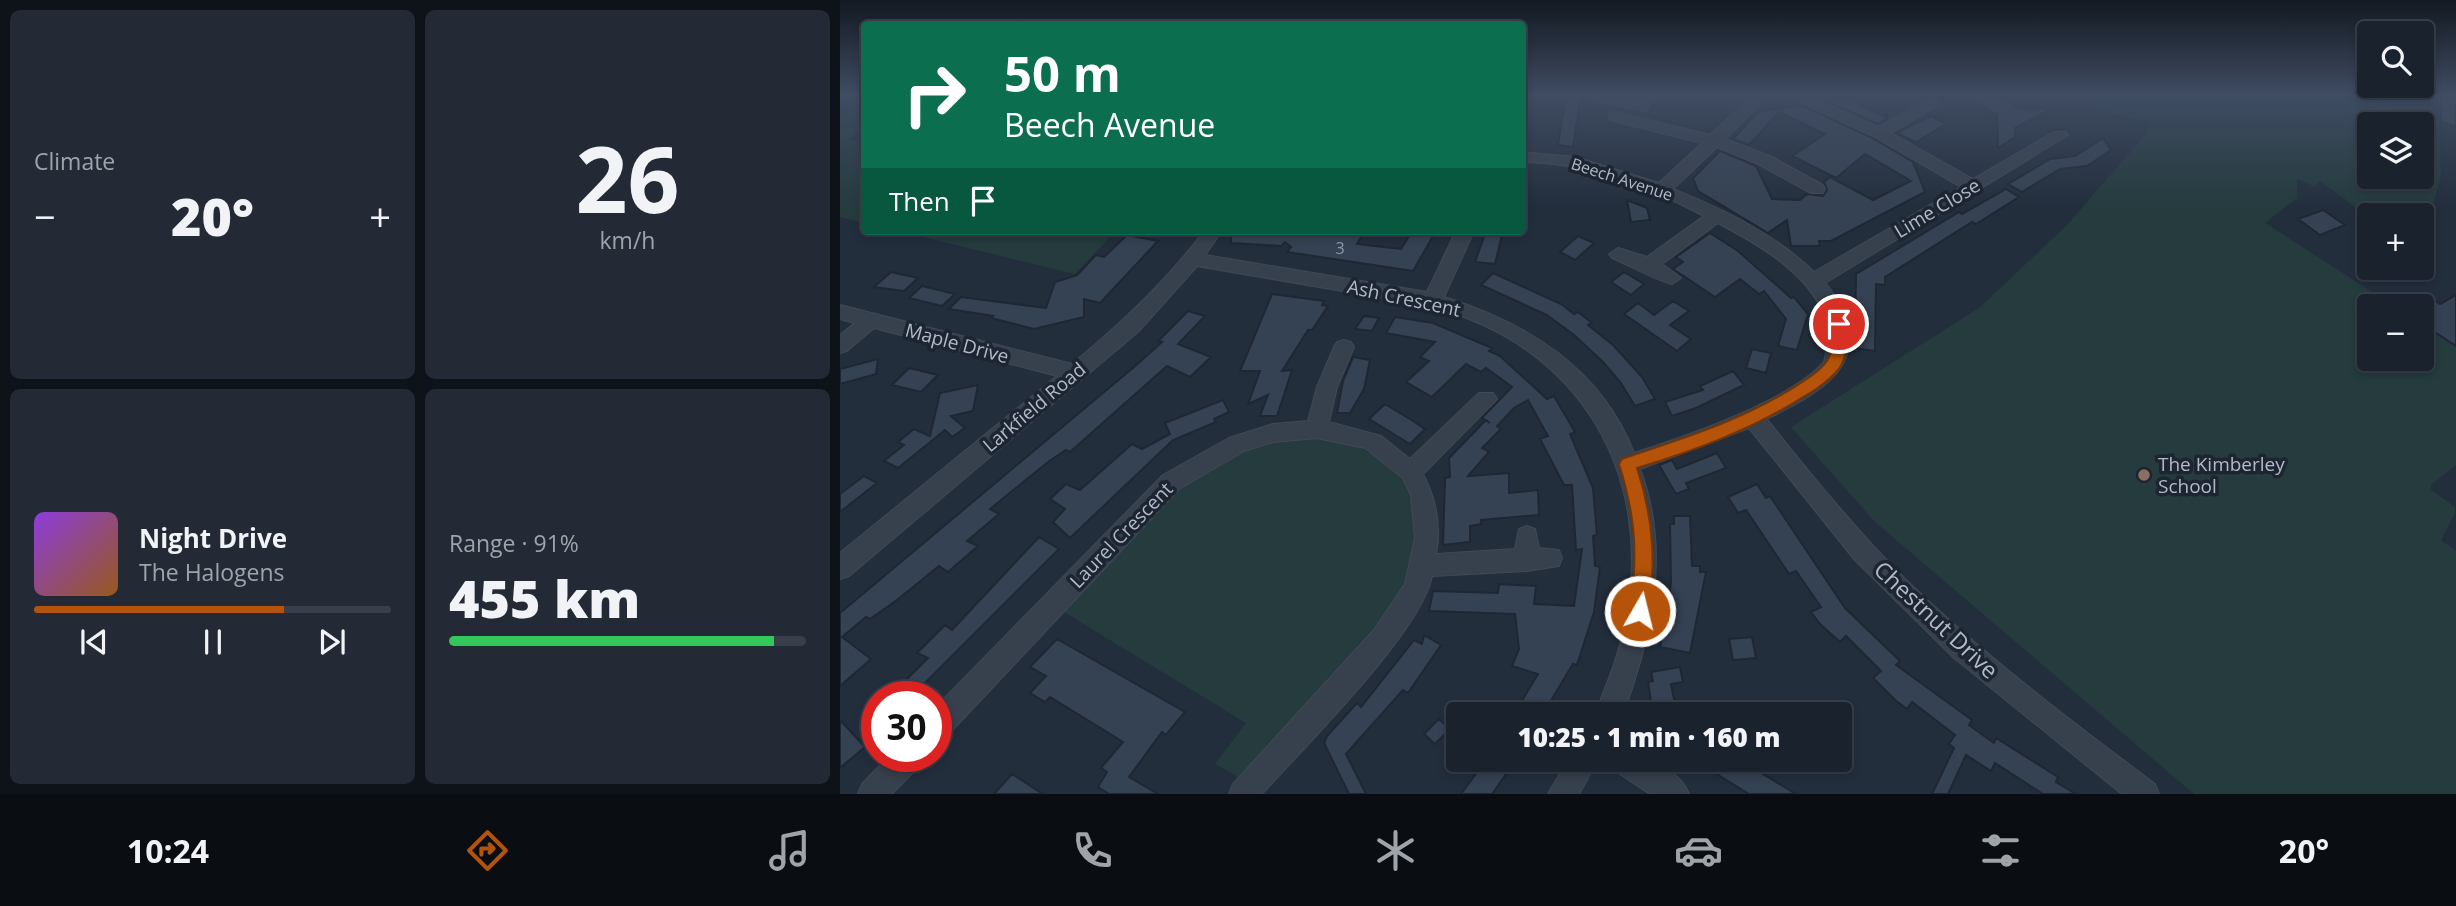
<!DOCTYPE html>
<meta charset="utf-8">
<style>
body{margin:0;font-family:"Open Sans",sans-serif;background:#232a36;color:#f1f3f6;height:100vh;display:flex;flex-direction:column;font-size:26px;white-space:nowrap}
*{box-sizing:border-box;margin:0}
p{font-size:23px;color:#9fa4aa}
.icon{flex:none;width:38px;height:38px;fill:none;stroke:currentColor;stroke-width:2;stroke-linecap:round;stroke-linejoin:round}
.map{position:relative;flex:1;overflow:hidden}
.sheet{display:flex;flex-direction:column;gap:10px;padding:10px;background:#0e1319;width:840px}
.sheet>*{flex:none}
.hud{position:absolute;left:21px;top:21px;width:665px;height:214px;border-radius:7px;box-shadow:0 4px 10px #0003,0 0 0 2px #383f4a;background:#0b6e4f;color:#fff;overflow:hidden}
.tools{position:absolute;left:1517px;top:21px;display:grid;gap:14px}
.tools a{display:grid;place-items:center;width:77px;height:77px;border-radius:7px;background:#1a222e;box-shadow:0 4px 10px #0003,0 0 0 2px #383f4a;font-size:35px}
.speed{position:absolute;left:21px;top:681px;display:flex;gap:14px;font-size:35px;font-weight:700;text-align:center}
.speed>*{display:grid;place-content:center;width:91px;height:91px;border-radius:50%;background:#1a222e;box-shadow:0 4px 10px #0003,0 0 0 2px #383f4a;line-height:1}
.speed .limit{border:10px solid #d22;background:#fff;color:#111}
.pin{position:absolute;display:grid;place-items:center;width:60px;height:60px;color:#fff;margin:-30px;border:4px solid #fff;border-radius:50%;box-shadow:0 2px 7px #0007}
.me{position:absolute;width:77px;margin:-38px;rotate:8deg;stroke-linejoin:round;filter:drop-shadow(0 0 5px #0008)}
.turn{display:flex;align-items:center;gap:24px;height:147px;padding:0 28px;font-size:32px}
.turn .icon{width:91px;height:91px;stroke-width:2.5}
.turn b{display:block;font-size:49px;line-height:60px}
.then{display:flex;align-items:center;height:66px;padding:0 28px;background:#0003;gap:14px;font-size:26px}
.big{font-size:52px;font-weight:800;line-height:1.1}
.sheet .widget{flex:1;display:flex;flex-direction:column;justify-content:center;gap:10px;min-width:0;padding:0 24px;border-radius:10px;background:#232a36}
.sheet .dial{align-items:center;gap:0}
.dial b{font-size:91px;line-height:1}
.song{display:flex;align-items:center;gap:21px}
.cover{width:84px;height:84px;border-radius:10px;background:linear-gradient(135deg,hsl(270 70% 55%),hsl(30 70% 35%))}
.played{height:7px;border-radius:4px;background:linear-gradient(90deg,#b45309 70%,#383f4a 70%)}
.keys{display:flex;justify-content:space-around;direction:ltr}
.heat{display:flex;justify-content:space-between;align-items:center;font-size:38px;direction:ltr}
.charge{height:10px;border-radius:5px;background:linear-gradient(90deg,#34c759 91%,#383f4a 0)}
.sheet .tiles{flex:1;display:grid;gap:10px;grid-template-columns:repeat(2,1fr)}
.trip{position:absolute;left:606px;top:702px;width:406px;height:70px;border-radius:7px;background:#1a222e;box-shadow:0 4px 10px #0003,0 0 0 2px #383f4a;font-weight:800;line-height:70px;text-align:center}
.dock{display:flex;height:112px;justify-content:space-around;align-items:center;background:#0a0e12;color:#9fa4aa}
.dock .icon{width:49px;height:49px}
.dock .current{color:#b45309}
.dock b{font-size:32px;color:#f1f3f6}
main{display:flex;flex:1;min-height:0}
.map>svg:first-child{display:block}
.green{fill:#253b3e;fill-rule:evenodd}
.building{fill:#354253;stroke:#1e2733;stroke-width:2}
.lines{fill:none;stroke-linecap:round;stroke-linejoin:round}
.minor-casing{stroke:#404956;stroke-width:2}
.minor{fill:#37404d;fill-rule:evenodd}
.route{fill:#b45309;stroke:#753606;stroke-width:2}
.education-dot{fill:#8d6e63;stroke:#1c2531;stroke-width:2.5}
.labels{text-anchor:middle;stroke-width:7;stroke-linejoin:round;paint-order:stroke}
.far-street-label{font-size:16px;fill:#b2bac8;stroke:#1c2531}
.number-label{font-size:16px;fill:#919aa9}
.street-label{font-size:19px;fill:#b2bac8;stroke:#1c2531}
.poi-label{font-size:19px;fill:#b2bac8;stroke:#1c2531;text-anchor:start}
.near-street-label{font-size:23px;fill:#b2bac8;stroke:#1c2531}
</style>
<main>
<section class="sheet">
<div class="tiles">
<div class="widget"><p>Climate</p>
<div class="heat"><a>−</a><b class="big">20°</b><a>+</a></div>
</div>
<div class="widget dial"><b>26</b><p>km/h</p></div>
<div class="widget">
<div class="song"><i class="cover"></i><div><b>Night Drive</b><p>The Halogens</p></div></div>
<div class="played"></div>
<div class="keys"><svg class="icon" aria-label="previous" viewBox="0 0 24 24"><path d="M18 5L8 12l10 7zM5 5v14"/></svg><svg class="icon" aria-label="pause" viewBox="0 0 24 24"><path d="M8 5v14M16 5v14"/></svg><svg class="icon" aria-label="next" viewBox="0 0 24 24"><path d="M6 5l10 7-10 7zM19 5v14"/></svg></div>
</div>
<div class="widget"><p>Range · 91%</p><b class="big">455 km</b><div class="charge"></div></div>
</div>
</section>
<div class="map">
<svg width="1616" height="794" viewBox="0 0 1616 794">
<rect width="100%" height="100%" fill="#232e3d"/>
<!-- green -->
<path class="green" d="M 1201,94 L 1506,94 L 1599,120 L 1601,177 L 1582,241 L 1582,215 L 1529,217 L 1480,181 L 1475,187 L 1457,179 L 1457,198 L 1425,223 L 1554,306 L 1530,306 L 1530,359 L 1582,359 L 1582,324 L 1616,346 L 1616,465 L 1591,485 L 1591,490 L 1615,507 L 1615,513 L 1601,540 L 1616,551 L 1616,794 L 1354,794 L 1035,522 L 951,427 L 1139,308 L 1227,225 L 1306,134 L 1309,123 ZM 1530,124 L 1582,124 L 1582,177 L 1530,177 Z
M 20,108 L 24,109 L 24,127 L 8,140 L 24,142 L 24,223 L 0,217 L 0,114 Z
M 58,231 L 276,231 L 235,274 Z
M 487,437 L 513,442 L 562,475 L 574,500 L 577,560 L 559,604 L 402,779 L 375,764 L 406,723 L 219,609 L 330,491 L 417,443 Z"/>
<!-- building -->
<path class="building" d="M 726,94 L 741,94 L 733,147 L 718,145 Z
M 746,94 L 820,94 L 807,114 L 746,102 Z
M 1123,94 L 1153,94 L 1181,109 L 1213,108 L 1175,128 L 1175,137 L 1158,148 L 1157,115 Z
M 1601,95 L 1616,95 L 1616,127 L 1601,122 Z
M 1007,98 L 1048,118 L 1038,124 L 986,101 Z
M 961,105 L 1032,138 L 1073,162 L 1085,192 L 991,241 L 979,241 L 980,246 L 951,246 L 947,220 L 928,233 L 858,191 L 853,178 L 880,151 L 916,166 L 932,199 L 960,200 L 967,194 L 983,196 L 987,190 L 984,182 L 990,177 L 1033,200 L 1071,181 L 1025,154 L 996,178 L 952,156 L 985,134 L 939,112 L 909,145 L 893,139 L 918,112 Z
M 1091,116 L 1106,124 L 1076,142 L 1056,133 Z
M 1263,138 L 1271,150 L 1247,166 L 1220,169 L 1182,192 L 1168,184 L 1210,159 L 1235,156 Z
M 1166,189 L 1179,197 L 1136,224 L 1132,222 L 1045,277 L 1045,285 L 1036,284 L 1035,351 L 1015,348 L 1016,274 L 1119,212 L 1122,214 Z
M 787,200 L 807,208 L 810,220 L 791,222 Z
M 1483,210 L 1505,225 L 1480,235 L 1458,219 Z
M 391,231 L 525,231 L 517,244 L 561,249 L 572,231 L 596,231 L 573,271 L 447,252 L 451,247 L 445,242 L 441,246 L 391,243 Z
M 646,231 L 663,231 L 655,264 L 635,262 Z
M 870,233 L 898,251 L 951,298 L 954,297 L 968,314 L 957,350 L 938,346 L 946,319 L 924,291 L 919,294 L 900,279 L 875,297 L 833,269 L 843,262 L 836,257 Z
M 287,235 L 318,241 L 260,303 L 244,299 L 244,317 L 194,329 L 151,318 L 153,316 L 109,309 L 121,297 L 206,308 L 215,282 L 237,275 L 256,255 L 264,257 Z
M 738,236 L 754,243 L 735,260 L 720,252 Z
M 51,272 L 78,278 L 64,291 L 34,287 Z
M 784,272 L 804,284 L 791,295 L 771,282 Z
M 653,273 L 721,304 L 734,314 L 738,312 L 752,323 L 748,325 L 773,345 L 802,377 L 815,399 L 795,406 L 781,383 L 763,362 L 734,335 L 707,315 L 641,285 Z
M 82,286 L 115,294 L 102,306 L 69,298 Z
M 1582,292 L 1600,304 L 1616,295 L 1616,346 L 1582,324 Z
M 432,294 L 484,301 L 482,305 L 488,306 L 472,330 L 468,330 L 442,371 L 452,370 L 437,416 L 420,416 L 428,395 L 408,404 L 420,371 L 400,371 Z
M 833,301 L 849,311 L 830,325 L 851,339 L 837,351 L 784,314 L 798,303 L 814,315 Z
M 348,311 L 365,316 L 338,344 L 371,357 L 350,377 L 327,366 L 230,452 L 226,450 L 208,462 L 150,509 L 159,514 L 127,541 L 138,546 L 108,572 L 99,566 L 57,600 L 30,619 L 26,617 L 2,637 L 31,659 L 0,686 L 0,613 L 294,367 L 322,342 L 318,341 Z
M 524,316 L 539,318 L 532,331 L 515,329 Z
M 555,317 L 593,323 L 652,348 L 649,351 L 660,356 L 707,399 L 714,396 L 735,432 L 730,434 L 753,488 L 757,535 L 753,536 L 755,566 L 760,567 L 754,612 L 737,665 L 733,664 L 703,714 L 674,714 L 698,674 L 672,666 L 679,649 L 675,614 L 589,611 L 593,591 L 658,593 L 659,584 L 696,586 L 694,604 L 734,606 L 742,549 L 736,550 L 732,485 L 724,485 L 700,439 L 708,436 L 688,400 L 674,408 L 657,426 L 661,429 L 642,448 L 649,452 L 628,476 L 669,473 L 669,493 L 698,490 L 699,515 L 641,520 L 641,524 L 630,526 L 630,542 L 603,545 L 605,478 L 610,477 L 609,458 L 646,420 L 650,423 L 642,418 L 672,387 L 646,368 L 641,372 L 626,364 L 592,397 L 566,382 L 589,361 L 580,357 L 595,342 L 546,333 Z
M 912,349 L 931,353 L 926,373 L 906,368 Z
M 513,357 L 530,360 L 524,389 L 510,413 L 497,413 L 503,381 Z
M 38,359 L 36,374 L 0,384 L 0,369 Z
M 69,368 L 98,375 L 81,392 L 52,385 Z
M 893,371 L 904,385 L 856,408 L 832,416 L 825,402 L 863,390 L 860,386 Z
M 138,385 L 133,411 L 111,416 L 125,428 L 112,437 L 105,430 L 58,468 L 44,461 L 64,445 L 58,442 L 74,429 L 90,436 L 100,393 Z
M 383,400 L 389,412 L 374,419 L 376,422 L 333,440 L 230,538 L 213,522 L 225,509 L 210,499 L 226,484 L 240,490 L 292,444 L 302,449 L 330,434 L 325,423 Z
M 545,404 L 573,421 L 585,429 L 570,444 L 529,419 Z
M 877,453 L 886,468 L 846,483 L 849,489 L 836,494 L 819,465 L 832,460 L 837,469 Z
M 24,476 L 37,483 L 0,512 L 0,494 Z
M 917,484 L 926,498 L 930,496 L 1005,608 L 1060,661 L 1056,665 L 1132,720 L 1129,725 L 1154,743 L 1156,738 L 1218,777 L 1216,782 L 1236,794 L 1203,794 L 1155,763 L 1151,771 L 1126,755 L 1108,794 L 1092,794 L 1114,748 L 1109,744 L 1115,735 L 1072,702 L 1067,709 L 1055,700 L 1033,678 L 1041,671 L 1006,636 L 1000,642 L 980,624 L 971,612 L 981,607 L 956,571 L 949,574 L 906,510 L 898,513 L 888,497 Z
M 834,516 L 850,516 L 852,566 L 860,566 L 860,572 L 866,572 L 850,653 L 820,647 L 831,583 L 830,524 L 834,524 Z
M 199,537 L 219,549 L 72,696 L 50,696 L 88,658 L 77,653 L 105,625 L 112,630 Z
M 584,635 L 601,645 L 568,693 L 563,690 L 506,754 L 526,794 L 509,794 L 484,743 L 487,736 L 517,703 L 521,707 L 574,640 L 582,644 Z
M 912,637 L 916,658 L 893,660 L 889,639 Z
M 217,639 L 345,712 L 326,735 L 322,732 L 289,777 L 318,794 L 269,794 L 258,787 L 267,772 L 261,768 L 283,742 L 210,697 L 205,702 L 190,693 L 206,676 L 190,667 Z
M 840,667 L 843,682 L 831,684 L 837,714 L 813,714 L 808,682 L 813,681 L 811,672 Z
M 599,719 L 610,729 L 595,744 L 584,734 Z
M 0,720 L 25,747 L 0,768 Z
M 646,760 L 661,760 L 671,767 L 652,794 L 621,794 Z
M 854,760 L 900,760 L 956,794 L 909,794 Z
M 172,774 L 203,794 L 154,794 Z"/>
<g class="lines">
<!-- minor casing -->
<g class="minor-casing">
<path id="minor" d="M 914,94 L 930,94 L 885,139 L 930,156 L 983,185 L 985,189 L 983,193 L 971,193 L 918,164 L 877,147 L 833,189 C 884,210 934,233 974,272 L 1121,187 L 1033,136 L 943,94 L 964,94 L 1038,127 L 1090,98 L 1100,98 L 1100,104 L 1051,133 L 1133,179 L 1214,132 L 1226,132 L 1228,135 L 985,283 C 993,291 997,301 1002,312 C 1030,370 970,397 927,419 C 970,474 1014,528 1063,577 C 1141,653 1228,719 1315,784 L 1319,794 L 1282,794 L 1113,657 L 1014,559 L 909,428 L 800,469 C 831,550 812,636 783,714 L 755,714 C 767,684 779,655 785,624 C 816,475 740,345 592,307 C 567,300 540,298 514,293 C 462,284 409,275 357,266 L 299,331 L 9,576 L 0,579 L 0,553 L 217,376 L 34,328 L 7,351 L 0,353 L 0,335 L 15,323 L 0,319 L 0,305 L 232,364 C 281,324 326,282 364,231 L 382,231 L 365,255 L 587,292 L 616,231 L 634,231 L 604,297 C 687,323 761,368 794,453 C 844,437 949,401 984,362 C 986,352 991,335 988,325 C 974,276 920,245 878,223 L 822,264 L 841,278 L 832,284 C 812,279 792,266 772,258 L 769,254 L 778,248 L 807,257 L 864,216 C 809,187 745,162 682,162 L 682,152 L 735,157 L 819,183 L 862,143 L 769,120 L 769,114 L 775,112 L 870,135 Z
M 504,340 L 511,342 L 514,347 L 497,387 L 489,422 L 541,436 L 570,459 L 639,393 L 653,393 L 657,399 L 583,474 C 596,499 601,527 596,554 L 675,549 L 679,529 L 687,526 L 695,529 L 699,548 L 719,550 L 722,558 L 719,566 L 687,571 L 592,576 C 581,632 464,747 422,794 L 389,794 L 393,784 L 534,630 L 565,584 L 575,538 L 571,495 L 563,478 L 525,448 L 477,438 L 433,442 L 404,451 L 339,489 L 106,737 L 96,741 L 96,707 L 323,475 L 389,438 L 433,424 L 468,421 L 477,387 L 494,347 L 497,342 Z
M 49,756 L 83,756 L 79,766 L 52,794 L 18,794 L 22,784 Z
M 728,760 L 758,760 L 739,794 L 708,794 Z
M 770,760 C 798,757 837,764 849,794 L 810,794 L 774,770 Z"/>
</g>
<!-- minor -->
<use href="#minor" class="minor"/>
</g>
<!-- sky -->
<linearGradient id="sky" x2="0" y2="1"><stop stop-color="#131922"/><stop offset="0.46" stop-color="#3f4c62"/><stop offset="1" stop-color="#3f4c62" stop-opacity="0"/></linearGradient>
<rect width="1616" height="206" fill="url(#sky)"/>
<!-- route -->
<path class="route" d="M 999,319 L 1007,324 C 1007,340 1008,357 998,370 C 986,384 970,393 955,402 C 905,432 853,451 797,468 C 813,517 816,560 809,611 L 807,617 L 800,620 L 793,617 L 790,611 C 798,555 796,518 779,464 L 782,459 C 840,439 895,423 948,391 C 960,383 978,374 987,361 C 994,350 992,337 992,324 Z"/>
<!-- markers -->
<circle class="education-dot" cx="1304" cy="475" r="7"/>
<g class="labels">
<!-- far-street labels -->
<g class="far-street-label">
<text transform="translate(782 179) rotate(18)" y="6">Beech Avenue</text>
</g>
<!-- number labels -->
<g class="number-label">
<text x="500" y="254">3</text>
</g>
<!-- street labels -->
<g class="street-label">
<text transform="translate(1097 208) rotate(-31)" y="7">Lime Close</text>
<text transform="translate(564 298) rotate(12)" y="7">Ash Crescent</text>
<text transform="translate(117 343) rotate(15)" y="7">Maple Drive</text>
<text transform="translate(194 407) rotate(-40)" y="7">Larkfield Road</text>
<text transform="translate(281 535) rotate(-46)" y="7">Laurel Crescent</text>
</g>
<!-- poi labels -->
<g class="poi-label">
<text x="1318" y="471">The Kimberley<tspan x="1318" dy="22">School</tspan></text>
</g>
<!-- near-street labels -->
<g class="near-street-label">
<text transform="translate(1096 620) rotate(43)" y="8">Chestnut Drive</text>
</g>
</g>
</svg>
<div class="tools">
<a><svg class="icon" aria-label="search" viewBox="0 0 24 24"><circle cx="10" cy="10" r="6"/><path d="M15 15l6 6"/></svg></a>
<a><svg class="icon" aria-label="layers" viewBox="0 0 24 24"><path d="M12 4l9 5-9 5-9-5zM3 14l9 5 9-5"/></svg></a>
<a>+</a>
<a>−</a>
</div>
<div class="speed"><div class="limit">30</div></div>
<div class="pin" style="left:999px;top:324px;background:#d93025"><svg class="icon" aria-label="arrive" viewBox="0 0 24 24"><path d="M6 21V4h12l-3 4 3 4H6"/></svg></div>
<svg class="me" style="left:800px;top:611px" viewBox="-20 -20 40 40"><circle r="17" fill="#b45309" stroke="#fff" stroke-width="3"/><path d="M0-11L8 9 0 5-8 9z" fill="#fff"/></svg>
<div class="trip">10:25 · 1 min · 160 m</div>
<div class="hud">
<div class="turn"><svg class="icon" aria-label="right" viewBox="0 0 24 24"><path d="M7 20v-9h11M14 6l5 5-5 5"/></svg><div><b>50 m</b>Beech Avenue</div></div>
<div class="then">Then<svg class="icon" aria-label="arrive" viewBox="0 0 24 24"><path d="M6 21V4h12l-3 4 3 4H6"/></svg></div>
</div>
</div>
</main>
<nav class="dock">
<b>10:24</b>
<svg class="icon current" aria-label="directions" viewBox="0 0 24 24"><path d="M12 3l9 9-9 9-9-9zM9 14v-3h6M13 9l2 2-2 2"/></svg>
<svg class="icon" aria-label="music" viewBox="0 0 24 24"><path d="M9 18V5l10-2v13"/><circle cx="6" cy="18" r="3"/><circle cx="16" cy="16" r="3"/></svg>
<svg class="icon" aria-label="phone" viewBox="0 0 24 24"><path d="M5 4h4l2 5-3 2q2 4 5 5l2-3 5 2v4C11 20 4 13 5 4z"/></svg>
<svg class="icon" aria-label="climate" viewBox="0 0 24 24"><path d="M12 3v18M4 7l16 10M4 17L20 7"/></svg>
<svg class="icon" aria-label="car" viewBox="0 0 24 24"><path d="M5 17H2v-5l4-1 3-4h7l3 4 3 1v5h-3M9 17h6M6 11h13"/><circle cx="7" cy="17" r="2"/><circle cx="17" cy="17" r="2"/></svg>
<svg class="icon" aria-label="filters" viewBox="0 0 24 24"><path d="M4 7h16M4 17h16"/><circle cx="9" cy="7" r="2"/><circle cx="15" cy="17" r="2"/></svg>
<b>20°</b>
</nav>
